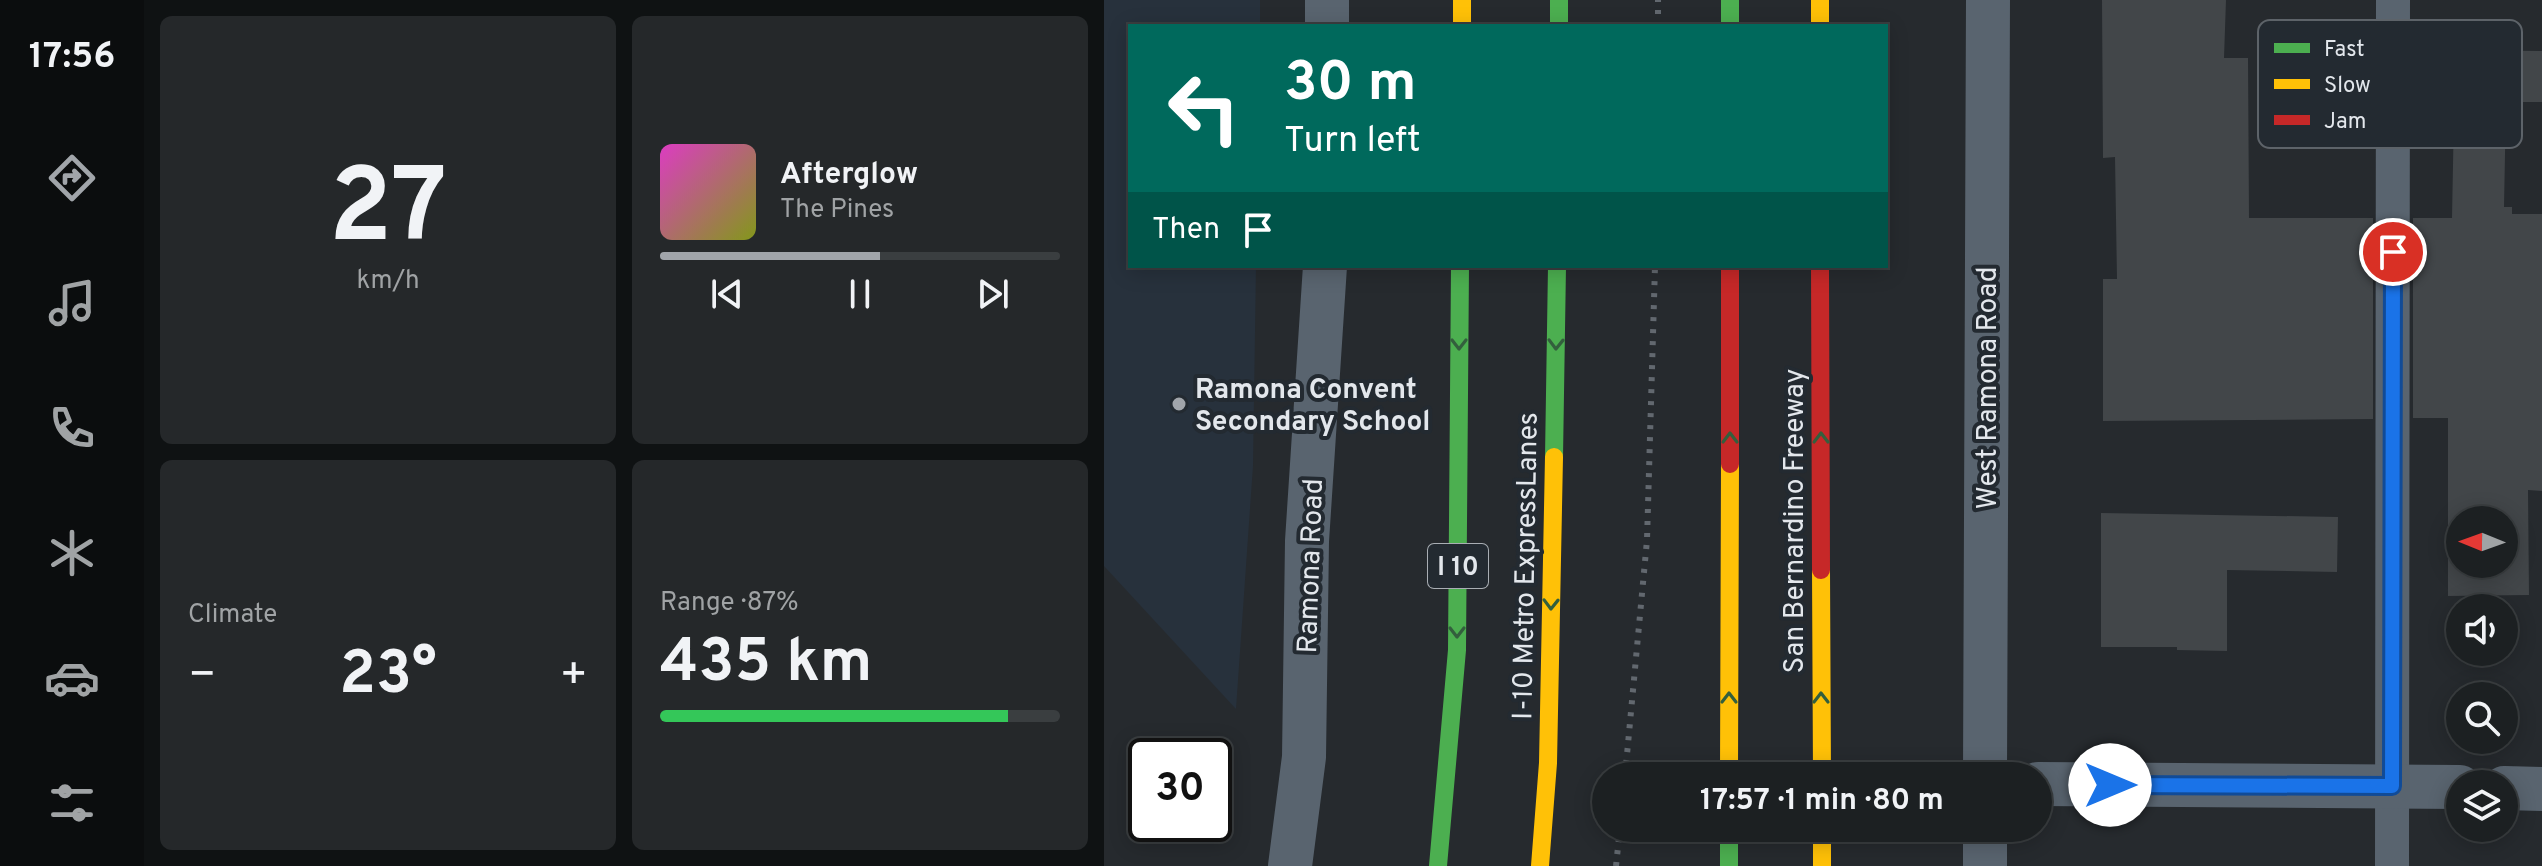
<!DOCTYPE html>
<meta charset="utf-8">
<style>
body{margin:0;font-family:Overpass,sans-serif;background:#25282a;color:#f1f3f6;height:100vh;display:flex;flex-direction:column;font-size:30px;white-space:nowrap}
*{box-sizing:border-box;margin:0}
p{font-size:26px;color:#a0a3a5}
.icon{flex:none;width:44px;height:44px;fill:none;stroke:currentColor;stroke-width:2;stroke-linecap:round;stroke-linejoin:round}
.map{position:relative;flex:1;overflow:hidden}
.side{display:flex;flex-direction:column;gap:16px;padding:16px;background:#0f1213;width:960px}
.side>*{flex:none}
.guide{position:absolute;left:24px;top:24px;width:760px;height:244px;border-radius:0px;box-shadow:0 4px 20px #0003,0 0 0 2px #3a3e40;background:#00695c;color:#fff;overflow:hidden}
.needle{width:52px;rotate:271deg}
.controls{position:absolute;left:1342px;top:506px;display:grid;gap:16px}
.controls a{display:grid;place-items:center;width:72px;height:72px;border-radius:50%;background:#1c2022;box-shadow:0 4px 20px #0003,0 0 0 2px #3a3e40;font-size:40px}
.speed{position:absolute;left:24px;top:738px;display:flex;gap:16px;font-size:40px;font-weight:700;text-align:center}
.speed>*{display:grid;place-content:center;width:104px;height:104px;border-radius:50%;background:#1c2022;box-shadow:0 4px 20px #0003,0 0 0 2px #3a3e40;line-height:1}
.speed .limit{border:4px solid #111;border-radius:12px;background:#fff;color:#111}
.pin{position:absolute;display:grid;place-items:center;width:68px;height:68px;color:#fff;margin:-34px;border:4px solid #fff;border-radius:50%;box-shadow:0 2px 8px #0007}
.me{position:absolute;width:88px;margin:-44px;rotate:90deg;stroke-linejoin:round;filter:drop-shadow(0 0 6px #0008)}
.turn{display:flex;align-items:center;gap:28px;height:168px;padding:0 24px;font-size:36px}
.turn .icon{width:104px;height:104px;stroke-width:2.5}
.turn b{display:block;font-size:56px;line-height:68px}
.then{display:flex;align-items:center;height:76px;padding:0 24px;background:#0003;gap:16px;font-size:30px}
.big{font-size:60px;font-weight:700;line-height:1.1}
.side .tile{flex:1;display:flex;flex-direction:column;justify-content:center;gap:12px;min-width:0;padding:0 28px;border-radius:12px;background:#25282a}
.side .dial{align-items:center;gap:0}
.dial b{font-size:104px;line-height:1}
.song{display:flex;align-items:center;gap:24px}
.cover{width:96px;height:96px;border-radius:12px;background:linear-gradient(135deg,hsl(310 70% 55%),hsl(70 70% 35%))}
.played{height:8px;border-radius:4px;background:linear-gradient(90deg,#a1a5aa 55%,#3a3e40 55%)}
.keys{display:flex;justify-content:space-around;direction:ltr}
.heat{display:flex;justify-content:space-between;align-items:center;font-size:44px;direction:ltr}
.charge{height:12px;border-radius:6px;background:linear-gradient(90deg,#34c759 87%,#3a3e40 0)}
.side .tiles{flex:1;display:grid;gap:16px;grid-template-columns:repeat(2,1fr)}
.trip{position:absolute;left:488px;top:762px;width:460px;height:80px;border-radius:40px;background:#1c2022;box-shadow:0 4px 20px #0003,0 0 0 2px #3a3e40;font-weight:700;line-height:80px;text-align:center}
main{display:flex;flex:1;min-height:0}
.tabs{display:flex;flex-direction:column;width:144px;justify-content:space-around;align-items:center;background:#0b0d0e;color:#a0a3a5}
.tabs .icon{width:56px;height:56px}
.tabs .active{color:#a1a5aa}
.tabs b{font-size:36px;color:#f1f3f6}
.map>svg:first-child{display:block}
.built{fill:#27313c}
.building{fill:#424649;fill-rule:evenodd}
.lines{fill:none;stroke-linecap:round;stroke-linejoin:round}
.lane{stroke:#59646f;stroke-width:34}
.street{stroke:#59646f;stroke-width:44}
.fast{stroke:#4caf50;stroke-width:18}
.slow{stroke:#ffc107;stroke-width:18}
.jam{stroke:#c62828;stroke-width:18}
.rail{stroke:#62686f;stroke-width:6;stroke-dasharray:4 8;stroke-linecap:butt}
.oneway{stroke:#335f3d}
.route-casing{stroke:#114b97;stroke-width:20}
.route{stroke:#1a73e8;stroke-width:14}
.poi-dot{fill:#a1a5aa;stroke:#232a31;stroke-width:3}
.labels{text-anchor:middle;stroke-width:8;stroke-linejoin:round;paint-order:stroke}
.shield{fill:#232a31;stroke:#a9aeb4;stroke-width:2}
.shield-label{font-size:26px;font-weight:bold;fill:#e3e7ec}
.poi-label{font-size:28px;font-weight:bold;fill:#e3e7ec;stroke:#232a31;text-anchor:start}
.street-label{font-size:28px;fill:#e3e7ec;stroke:#232a31}
.key{fill:#232a31;stroke:#5d6369;stroke-width:2}
.key-label{font-size:22px;fill:#e3e7ec}
</style>
<main>
<nav class="tabs">
<b>17:56</b>
<svg class="icon active" aria-label="directions" viewBox="0 0 24 24"><path d="M12 3l9 9-9 9-9-9zM9 14v-3h6M13 9l2 2-2 2"/></svg>
<svg class="icon" aria-label="music" viewBox="0 0 24 24"><path d="M9 18V5l10-2v13"/><circle cx="6" cy="18" r="3"/><circle cx="16" cy="16" r="3"/></svg>
<svg class="icon" aria-label="phone" viewBox="0 0 24 24"><path d="M5 4h4l2 5-3 2q2 4 5 5l2-3 5 2v4C11 20 4 13 5 4z"/></svg>
<svg class="icon" aria-label="climate" viewBox="0 0 24 24"><path d="M12 3v18M4 7l16 10M4 17L20 7"/></svg>
<svg class="icon" aria-label="car" viewBox="0 0 24 24"><path d="M5 17H2v-5l4-1 3-4h7l3 4 3 1v5h-3M9 17h6M6 11h13"/><circle cx="7" cy="17" r="2"/><circle cx="17" cy="17" r="2"/></svg>
<svg class="icon" aria-label="filters" viewBox="0 0 24 24"><path d="M4 7h16M4 17h16"/><circle cx="9" cy="7" r="2"/><circle cx="15" cy="17" r="2"/></svg>
</nav>
<section class="side">
<div class="tiles">
<div class="tile dial"><b>27</b><p>km/h</p></div>
<div class="tile">
<div class="song"><i class="cover"></i><div><b>Afterglow</b><p>The Pines</p></div></div>
<div class="played"></div>
<div class="keys"><svg class="icon" aria-label="previous" viewBox="0 0 24 24"><path d="M18 5L8 12l10 7zM5 5v14"/></svg><svg class="icon" aria-label="pause" viewBox="0 0 24 24"><path d="M8 5v14M16 5v14"/></svg><svg class="icon" aria-label="next" viewBox="0 0 24 24"><path d="M6 5l10 7-10 7zM19 5v14"/></svg></div>
</div>
<div class="tile"><p>Climate</p>
<div class="heat"><a>−</a><b class="big">23°</b><a>+</a></div>
</div>
<div class="tile"><p>Range · 87%</p><b class="big">435 km</b><div class="charge"></div></div>
</div>
</section>
<div class="map">
<svg width="1438" height="866" viewBox="0 0 1438 866">
<rect width="100%" height="100%" fill="#262a2e"/>
<!-- built -->
<path class="built" d="M 0,0 L 156,0 L 156,26 L 26,26 L 26,266 L 152,266 L 149,466 L 132,709 L 0,566 Z"/>
<!-- building -->
<path class="building" d="M 998,0 L 1122,0 L 1120,58 L 1144,58 L 1145,218 L 1269,218 L 1269,419 L 999,421 L 999,279 L 1013,279 L 1011,157 L 999,158 Z
M 1340,50 L 1438,51 L 1438,102 L 1402,102 L 1400,207 L 1408,207 L 1408,214 L 1438,214 L 1438,491 L 1424,490 L 1425,595 L 1344,596 L 1344,418 L 1309,418 L 1309,218 L 1348,218 L 1350,111 L 1339,111 ZM 1356,520 L 1400,520 L 1400,564 L 1356,564 Z
M 997,513 L 1234,517 L 1233,572 L 1123,570 L 1123,651 L 1073,650 L 1073,647 L 997,647 Z"/>
<g class="lines">
<!-- lane -->
<path class="lane" d="M 1288,866 L 1289,0"/>
<!-- street -->
<path class="street" d="M 223,26 L 223,0
M 881,776 L 884,0
M 934,784 L 1356,787
M 1400,788 L 1438,789
M 186,866 L 200,757 L 203,541 L 221,266
M 881,866 L 881,828"/>
<!-- fast -->
<path class="fast" d="M 455,0 L 455,26
M 626,0 L 626,26
M 450,457 L 453,266
M 625,828 L 625,866
M 334,866 L 353,650 L 356,266"/>
<!-- slow -->
<path class="slow" d="M 358,0 L 358,26
M 716,0 L 716,26
M 717,570 L 718,776
M 625,776 L 626,464
M 718,828 L 718,866
M 436,866 L 444,763 L 450,457"/>
<!-- jam -->
<path class="jam" d="M 716,266 L 717,570
M 626,464 L 626,266"/>
<!-- rail -->
<path class="rail" d="M 554,26 L 554,0
M 521,776 L 543,540 L 551,266
M 512,866 L 516,828"/>
</g>
<!-- one-way arrows -->
<defs><path id="oneway-chevron" d="M-2-3.5L2.5 0L-2 3.5" fill="none" stroke-width="1.6" stroke-linecap="round" stroke-linejoin="round" transform="scale(2)"/></defs>
<g class="oneway">
<use href="#oneway-chevron" transform="translate(355 344) rotate(90)"/>
<use href="#oneway-chevron" transform="translate(452 344) rotate(91)"/>
<use href="#oneway-chevron" transform="translate(626 438) rotate(-90)"/>
<use href="#oneway-chevron" transform="translate(717 438) rotate(-90)"/>
<use href="#oneway-chevron" transform="translate(447 604) rotate(91)"/>
<use href="#oneway-chevron" transform="translate(353 632) rotate(90)"/>
<use href="#oneway-chevron" transform="translate(625 698) rotate(-90)"/>
<use href="#oneway-chevron" transform="translate(717 698) rotate(-90)"/>
</g>
<g class="lines">
<!-- route casing -->
<g class="route-casing">
<path id="route" d="M 1006,785 L 1288,786 L 1289,252"/>
</g>
<!-- route -->
<use href="#route" class="route"/>
</g>
<!-- markers -->
<circle class="poi-dot" cx="75" cy="404" r="8"/>
<g class="labels">
<!-- shield labels -->
<rect class="shield" x="324" y="544" width="60" height="44" rx="6"/>
<g class="shield-label">
<text x="354" y="575">I 10</text>
</g>
<!-- poi labels -->
<g class="poi-label">
<text x="91" y="398">Ramona Convent<tspan x="91" dy="32">Secondary School</tspan></text>
</g>
<!-- street labels -->
<g class="street-label">
<text transform="translate(882 388) rotate(-90)" y="10">West Ramona Road</text>
<text transform="translate(689 521) rotate(-90)" y="10">San Bernardino Freeway</text>
<text transform="translate(205 566) rotate(-88)" y="10">Ramona Road</text>
<text transform="translate(420 566) rotate(-89)" y="10">I-10 Metro ExpressLanes</text>
</g>
</g>
<!-- legend -->
<rect x="1154" y="20" width="264" height="128" rx="12" class="key"/>
<rect x="1170" y="43" width="36" height="10" fill="#4caf50"/>
<rect x="1170" y="79" width="36" height="10" fill="#ffc107"/>
<rect x="1170" y="115" width="36" height="10" fill="#c62828"/>
<g class="key-label">
<text x="1220" y="56">Fast</text>
<text x="1220" y="92">Slow</text>
<text x="1220" y="128">Jam</text>
</g>
</svg>
<div class="controls">
<a><svg class="needle" viewBox="-14 -14 28 28"><path d="M0-13l5 13h-10z" fill="#e53935"/><path d="M0 13l5-13h-10z" fill="#a0a3a5"/></svg></a>
<a><svg class="icon" aria-label="sound" viewBox="0 0 24 24"><path d="M4 9h4l5-4v14l-5-4H4zM17 9q2 3 0 6"/></svg></a>
<a><svg class="icon" aria-label="search" viewBox="0 0 24 24"><circle cx="10" cy="10" r="6"/><path d="M15 15l6 6"/></svg></a>
<a><svg class="icon" aria-label="layers" viewBox="0 0 24 24"><path d="M12 4l9 5-9 5-9-5zM3 14l9 5 9-5"/></svg></a>
</div>
<div class="speed"><div class="limit">30</div></div>
<div class="pin" style="left:1289px;top:252px;background:#d93025"><svg class="icon" aria-label="arrive" viewBox="0 0 24 24"><path d="M6 21V4h12l-3 4 3 4H6"/></svg></div>
<svg class="me" style="left:1006px;top:785px" viewBox="-20 -20 40 40"><circle r="19" fill="#fff"/><path d="M0-13L10 11 0 6-10 11z" fill="#1a73e8"/></svg>
<div class="trip">17:57 · 1 min · 80 m</div>
<div class="guide">
<div class="turn"><svg class="icon" aria-label="left" viewBox="0 0 24 24"><path d="M17 20v-9H6M10 6l-5 5 5 5"/></svg><div><b>30 m</b>Turn left</div></div>
<div class="then">Then<svg class="icon" aria-label="arrive" viewBox="0 0 24 24"><path d="M6 21V4h12l-3 4 3 4H6"/></svg></div>
</div>
</div>
</main>
